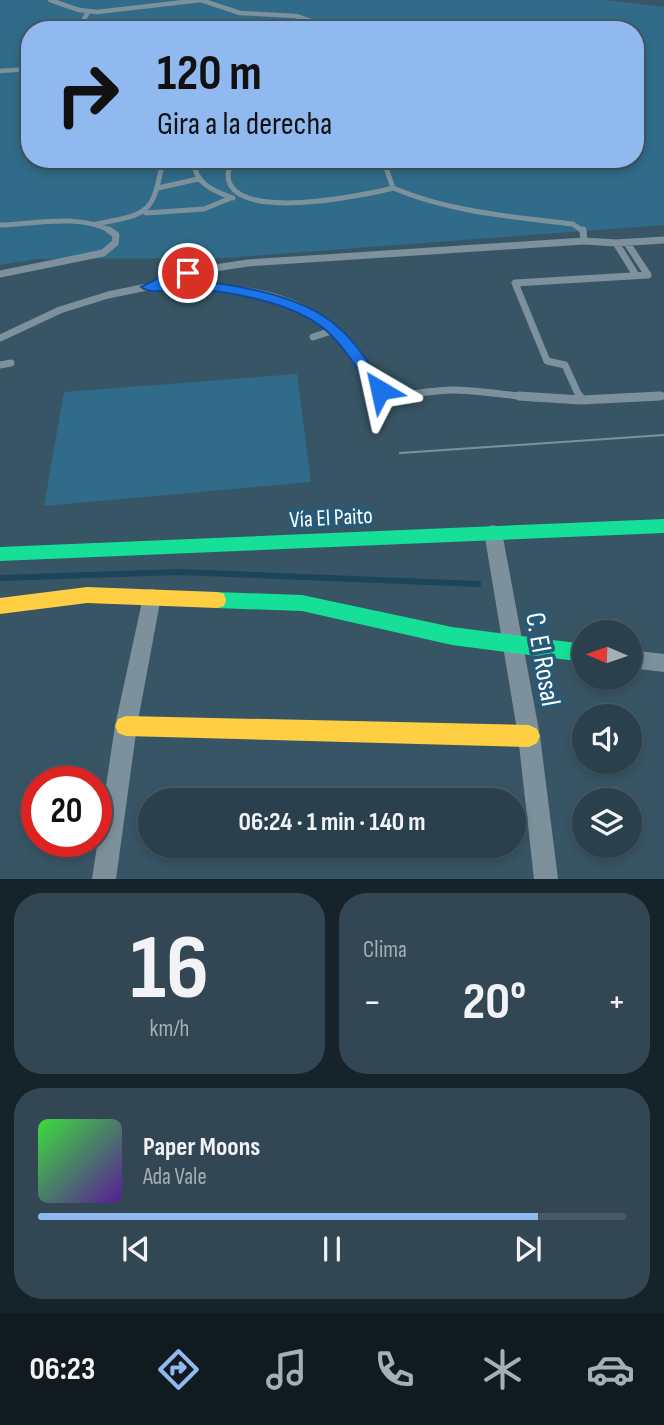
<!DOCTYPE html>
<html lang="es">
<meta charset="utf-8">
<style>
body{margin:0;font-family:"Sofia Sans Condensed",sans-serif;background:#324753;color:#f1f3f6;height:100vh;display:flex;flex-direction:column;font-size:26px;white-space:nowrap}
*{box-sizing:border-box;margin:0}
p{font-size:23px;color:#a5afb5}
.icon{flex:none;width:38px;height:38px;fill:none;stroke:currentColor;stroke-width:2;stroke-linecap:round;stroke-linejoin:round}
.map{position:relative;height:879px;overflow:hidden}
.details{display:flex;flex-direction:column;gap:14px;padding:14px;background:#17232a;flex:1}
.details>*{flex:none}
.banner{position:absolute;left:21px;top:21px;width:623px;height:147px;border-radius:28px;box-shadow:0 4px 10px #0003,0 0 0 2px #465964;background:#90b9f0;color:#111;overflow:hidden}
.needle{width:46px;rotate:272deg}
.controls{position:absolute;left:572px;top:620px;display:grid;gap:14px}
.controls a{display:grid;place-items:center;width:70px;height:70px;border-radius:50%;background:#2a404c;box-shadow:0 4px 10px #0003,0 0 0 2px #465964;font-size:35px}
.speed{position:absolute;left:21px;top:766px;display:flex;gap:14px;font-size:35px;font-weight:700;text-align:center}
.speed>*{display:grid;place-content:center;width:91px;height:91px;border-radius:50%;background:#2a404c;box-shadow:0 4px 10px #0003,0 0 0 2px #465964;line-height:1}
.speed .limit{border:10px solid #d22;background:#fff;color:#111}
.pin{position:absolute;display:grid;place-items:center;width:60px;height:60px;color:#fff;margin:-30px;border:4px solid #fff;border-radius:50%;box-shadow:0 2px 7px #0007}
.me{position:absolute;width:77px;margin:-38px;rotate:324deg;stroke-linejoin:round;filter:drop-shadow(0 0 5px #0008)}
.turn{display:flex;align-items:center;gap:24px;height:147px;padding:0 21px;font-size:32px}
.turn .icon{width:91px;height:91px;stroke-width:2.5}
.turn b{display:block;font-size:49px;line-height:60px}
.big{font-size:52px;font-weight:700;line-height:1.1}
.details .widget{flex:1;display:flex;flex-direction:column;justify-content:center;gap:10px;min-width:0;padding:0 24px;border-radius:28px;background:#324753}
.details .dial{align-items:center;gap:0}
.dial b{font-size:91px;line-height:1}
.song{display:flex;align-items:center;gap:21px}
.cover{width:84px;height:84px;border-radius:10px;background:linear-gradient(135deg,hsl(120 70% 55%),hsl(270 70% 35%))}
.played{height:7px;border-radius:4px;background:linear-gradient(90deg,#90b9f0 85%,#465964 85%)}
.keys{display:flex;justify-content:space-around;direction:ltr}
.heat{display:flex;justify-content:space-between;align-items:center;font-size:38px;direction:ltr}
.details .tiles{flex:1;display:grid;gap:14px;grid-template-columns:1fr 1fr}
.widget:last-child{grid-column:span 2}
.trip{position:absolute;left:138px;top:788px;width:388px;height:70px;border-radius:35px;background:#2a404c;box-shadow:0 4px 10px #0003,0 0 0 2px #465964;font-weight:700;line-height:70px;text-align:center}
.tab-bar{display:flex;height:112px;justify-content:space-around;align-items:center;background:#111a1e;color:#a5afb5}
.tab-bar .icon{width:49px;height:49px}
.tab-bar .current{color:#90b9f0}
.tab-bar b{font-size:32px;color:#f1f3f6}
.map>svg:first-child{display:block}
.green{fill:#306b89;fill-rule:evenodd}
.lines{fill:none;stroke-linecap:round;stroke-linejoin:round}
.stream{stroke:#1c445a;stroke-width:6}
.lane-far3{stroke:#7c919c;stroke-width:4.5}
.lane-far2{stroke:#7c919c;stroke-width:5}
.lane-far1{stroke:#7c919c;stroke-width:7}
.lane{stroke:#7c919c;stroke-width:9}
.street{fill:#7c919c;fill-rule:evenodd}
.fast{fill:#16e098;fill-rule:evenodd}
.slow{fill:#ffcf43;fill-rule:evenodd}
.tram{stroke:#7e919c;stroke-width:2}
.route{fill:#1a73e8;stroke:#114b97;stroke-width:2}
.labels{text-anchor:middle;stroke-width:7;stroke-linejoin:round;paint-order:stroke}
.street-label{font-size:23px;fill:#fff;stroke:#255b78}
.near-street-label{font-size:28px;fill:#fff;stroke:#255b78}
</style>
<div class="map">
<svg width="664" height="879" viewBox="0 0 664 879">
<rect width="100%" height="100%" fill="#385565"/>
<!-- green -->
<path class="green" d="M 0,0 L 606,0 L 664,7 L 664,225 L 224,258 L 37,259 L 0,265 ZM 30,30 L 635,30 L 635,159 L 30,159 Z
M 297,374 L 311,482 L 44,506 L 64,392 Z"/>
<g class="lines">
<!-- stream -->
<path class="stream" d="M 0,578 L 179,572 L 478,584"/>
<!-- lane-far3 -->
<path class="lane-far3" d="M 50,0 L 79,10 L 97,12 L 201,0 L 240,13 L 296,16 L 337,30
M 78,30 L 88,12
M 0,71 L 30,69"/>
<!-- lane-far2 -->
<path class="lane-far2" d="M 194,159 C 193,183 213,191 233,198
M 233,159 C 232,163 228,170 228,175 C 229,224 366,195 393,188
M 383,159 L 393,188 C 450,212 512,217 573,224 L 584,232
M 158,188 L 198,179
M 146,213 L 204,209 L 231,198
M 96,224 C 150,214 153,214 163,159
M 0,225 C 34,224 82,213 112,232"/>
<!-- lane-far1 -->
<path class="lane-far1" d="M 583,230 L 584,241
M 616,243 L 636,275
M 0,274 L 103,253 L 115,243 L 116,235 L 109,230
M 147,287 C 209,285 293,284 338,335 C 353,351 364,385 386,392 C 407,398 433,389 455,390 C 482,391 508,395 535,398
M 313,337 L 334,330
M 0,338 L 60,310 L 108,295 L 147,287 L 169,277 L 208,269 L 248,263 L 584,241 L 616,243 L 664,240
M 0,365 L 11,363
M 580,398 L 565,365 L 547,361 L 515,283 L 648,275 L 627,243
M 624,398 L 664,396"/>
<!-- lane -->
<path class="lane" d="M 519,396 L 581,400 L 579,396
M 581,400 L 660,396"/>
<!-- street -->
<path class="street" d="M 493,525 L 499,527 L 502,532 L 540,736 L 558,879 L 534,879 L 518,736 L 484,532 L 487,527 Z
M 152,589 L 159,591 L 161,597 L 137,726 L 116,879 L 92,879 L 115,726 L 143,597 L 145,591 Z
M 630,650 L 664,654 L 664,672 L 630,668 Z"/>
<!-- fast -->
<path class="fast" d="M 664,519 L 664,533 L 0,561 L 0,547 Z
M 217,592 L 302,595 L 452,627 L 584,644 L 584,662 L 452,645 L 302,611 L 217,608 L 210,606 L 208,600 L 210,594 Z"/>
<!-- slow -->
<path class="slow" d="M 87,587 L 217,592 L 224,594 L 226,600 L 224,606 L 217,608 L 87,603 L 0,614 L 0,598 Z
M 126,716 L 529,725 L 537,729 L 540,736 L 537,743 L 529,747 L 126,736 L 118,733 L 115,726 L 118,719 Z"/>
<!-- tram -->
<path class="tram" d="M 400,453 L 664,435"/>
</g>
<!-- route -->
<path class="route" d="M 188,269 L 195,273 L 193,276 L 169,282 C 219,279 300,293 338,327 C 356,342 371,367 385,386 L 387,390 L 385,393 L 375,393 C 360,374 347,350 329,333 C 296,302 227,290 182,289 C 170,289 151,295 141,287 L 164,275 Z"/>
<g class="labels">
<!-- street labels -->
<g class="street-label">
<text transform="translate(331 517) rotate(-3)" y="8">Vía El Paito</text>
</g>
<!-- near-street labels -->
<g class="near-street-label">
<text transform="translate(544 659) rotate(80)" y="10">C. El Rosal</text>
</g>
</g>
</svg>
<div class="controls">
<a><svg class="needle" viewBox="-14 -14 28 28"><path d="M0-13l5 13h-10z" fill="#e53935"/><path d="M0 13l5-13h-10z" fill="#a5afb5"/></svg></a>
<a><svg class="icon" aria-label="sound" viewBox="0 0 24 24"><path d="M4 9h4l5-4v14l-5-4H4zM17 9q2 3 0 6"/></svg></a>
<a><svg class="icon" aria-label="layers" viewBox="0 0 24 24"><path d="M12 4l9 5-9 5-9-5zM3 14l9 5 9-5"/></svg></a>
</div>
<div class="speed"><div class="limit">20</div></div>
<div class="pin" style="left:188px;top:273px;background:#d93025"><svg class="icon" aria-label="arrive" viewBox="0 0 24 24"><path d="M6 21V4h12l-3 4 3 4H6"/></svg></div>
<svg class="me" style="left:380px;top:390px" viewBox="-20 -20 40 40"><path d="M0-17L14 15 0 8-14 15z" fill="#1a73e8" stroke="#fff" stroke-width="4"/></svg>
<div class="trip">06:24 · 1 min · 140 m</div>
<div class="banner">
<div class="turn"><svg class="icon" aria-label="right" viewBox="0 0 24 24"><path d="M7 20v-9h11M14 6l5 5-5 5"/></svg><div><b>120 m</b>Gira a la derecha</div></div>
</div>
</div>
<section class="details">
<div class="tiles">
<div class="widget dial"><b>16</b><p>km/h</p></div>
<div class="widget"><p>Clima</p>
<div class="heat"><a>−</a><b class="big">20°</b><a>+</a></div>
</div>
<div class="widget">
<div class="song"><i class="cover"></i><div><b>Paper Moons</b><p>Ada Vale</p></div></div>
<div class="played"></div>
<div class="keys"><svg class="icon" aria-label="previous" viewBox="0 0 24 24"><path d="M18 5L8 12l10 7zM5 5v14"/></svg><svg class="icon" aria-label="pause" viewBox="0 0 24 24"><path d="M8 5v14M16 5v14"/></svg><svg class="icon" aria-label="next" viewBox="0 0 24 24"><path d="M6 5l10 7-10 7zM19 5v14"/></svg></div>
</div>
</div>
</section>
<nav class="tab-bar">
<b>06:23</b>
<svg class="icon current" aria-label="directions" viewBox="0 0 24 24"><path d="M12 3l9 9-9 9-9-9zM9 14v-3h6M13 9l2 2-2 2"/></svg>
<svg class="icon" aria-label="music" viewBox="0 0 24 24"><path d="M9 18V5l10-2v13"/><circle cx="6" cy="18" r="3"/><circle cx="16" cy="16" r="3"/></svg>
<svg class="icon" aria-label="phone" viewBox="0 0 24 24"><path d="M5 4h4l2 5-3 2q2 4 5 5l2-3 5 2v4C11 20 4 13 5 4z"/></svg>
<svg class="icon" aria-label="climate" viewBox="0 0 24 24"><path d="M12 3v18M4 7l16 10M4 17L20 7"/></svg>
<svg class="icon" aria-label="car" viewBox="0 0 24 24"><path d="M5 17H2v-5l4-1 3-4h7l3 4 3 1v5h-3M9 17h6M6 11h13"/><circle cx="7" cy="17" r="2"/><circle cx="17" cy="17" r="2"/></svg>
</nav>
